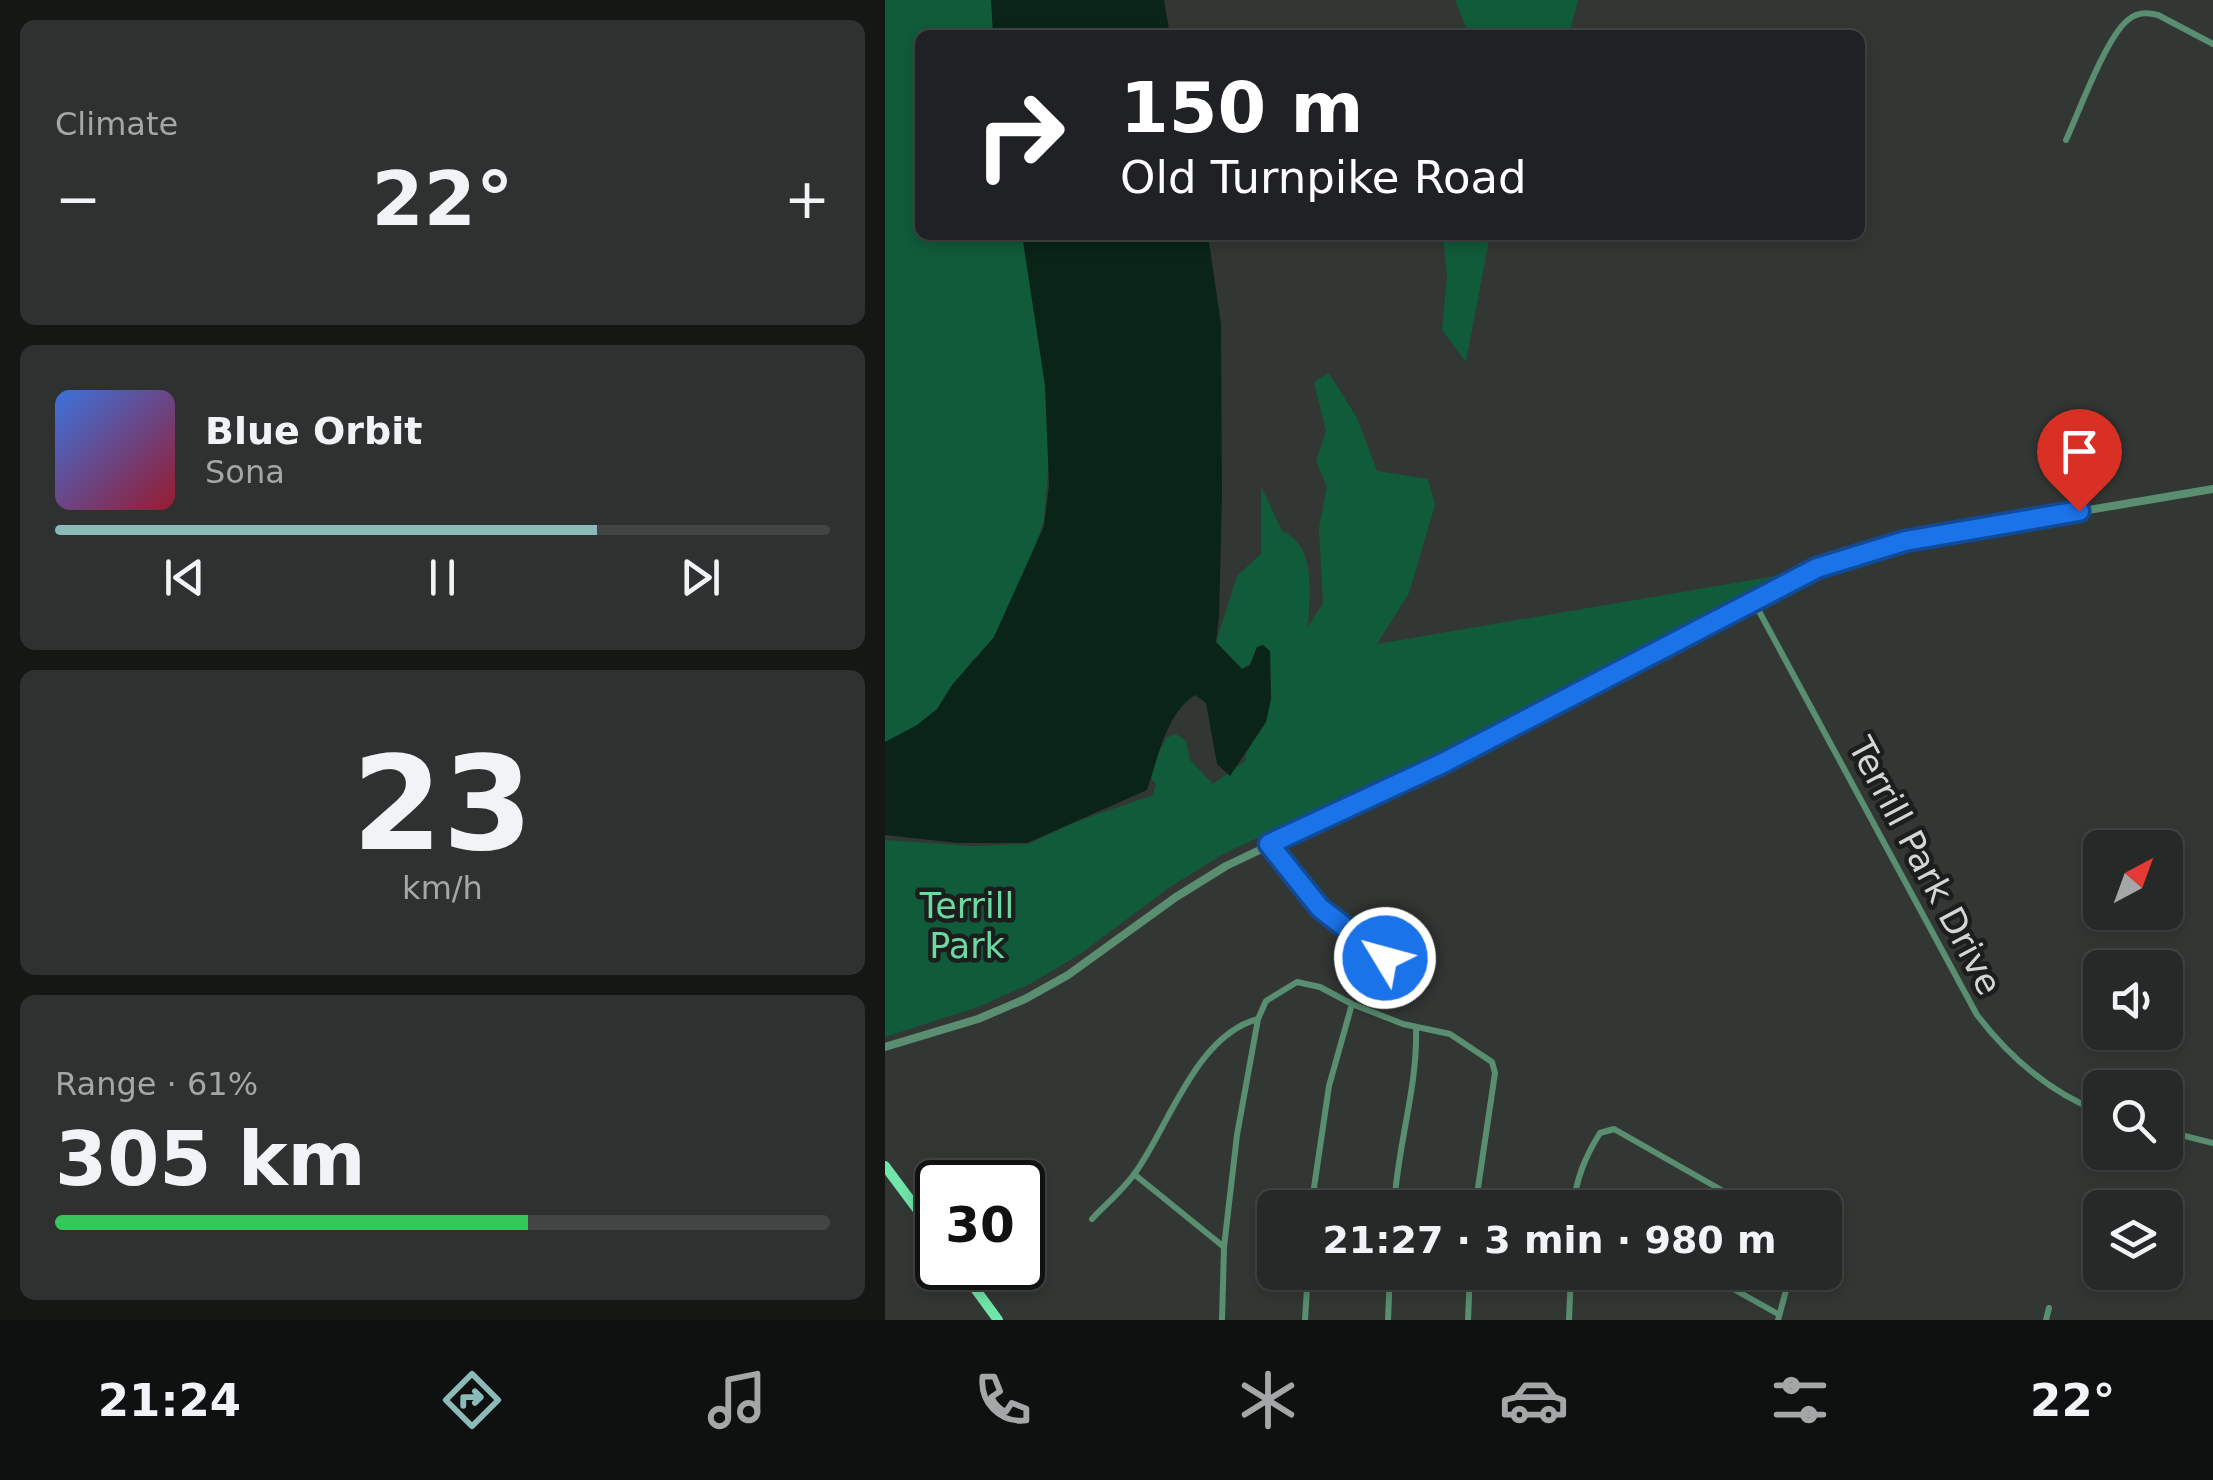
<!DOCTYPE html>
<meta charset="utf-8">
<style>
body{margin:0;font-family:"DejaVu Sans",sans-serif;background:#2e312f;color:#f1f3f6;height:100vh;display:flex;flex-direction:column;font-size:38px;white-space:nowrap}
*{box-sizing:border-box;margin:0}
p{font-size:32px;color:#a4a6a7}
.icon{flex:none;width:55px;height:55px;fill:none;stroke:currentColor;stroke-width:2;stroke-linecap:round;stroke-linejoin:round}
.map{position:relative;flex:1;overflow:hidden}
.panel{display:flex;flex-direction:column;gap:20px;padding:20px;background:#151715;width:885px}
.panel>*{flex:none}
.hud{position:absolute;left:30px;top:30px;width:950px;height:210px;border-radius:15px;box-shadow:0 5px 15px #0003,0 0 0 2px #424544;background:#202124;color:#fff;overflow:hidden}
.needle{width:65px;rotate:41deg}
.buttons{position:absolute;left:1198px;top:830px;display:grid;gap:20px}
.buttons a{display:grid;place-items:center;width:100px;height:100px;border-radius:15px;background:#262927;box-shadow:0 5px 15px #0003,0 0 0 2px #424544;font-size:50px}
.speed{position:absolute;left:30px;top:1160px;display:flex;gap:20px;font-size:50px;font-weight:700;text-align:center}
.speed>*{display:grid;place-content:center;width:130px;height:130px;border-radius:50%;background:#262927;box-shadow:0 5px 15px #0003,0 0 0 2px #424544;line-height:1}
.speed .limit{border:5px solid #111;border-radius:15px;background:#fff;color:#111}
.pin{position:absolute;display:grid;place-items:center;width:85px;height:85px;color:#fff;margin:-102px -42px;border-radius:50% 50% 50% 0;rotate:-45deg;box-shadow:0 0 10px #0007}
.pin .icon{rotate:45deg}
.me{position:absolute;width:110px;margin:-55px;rotate:307deg;stroke-linejoin:round;filter:drop-shadow(0 0 8px #0008)}
.turn{display:flex;align-items:center;gap:35px;height:210px;padding:0 40px;font-size:45px}
.turn .icon{width:130px;height:130px;stroke-width:2.5}
.turn b{display:block;font-size:70px;line-height:85px}
.big{font-size:75px;font-weight:600;line-height:1.1}
.panel .widget{flex:1;display:flex;flex-direction:column;justify-content:center;gap:15px;min-width:0;padding:0 35px;border-radius:15px;background:#2e312f}
.panel .dial{align-items:center;gap:0}
.dial b{font-size:130px;line-height:1}
.song{display:flex;align-items:center;gap:30px}
.cover{width:120px;height:120px;border-radius:15px;background:linear-gradient(135deg,hsl(220 70% 55%),hsl(350 70% 35%))}
.played{height:10px;border-radius:5px;background:linear-gradient(90deg,#8bbbb9 70%,#424544 70%)}
.keys{display:flex;justify-content:space-around;direction:ltr}
.heat{display:flex;justify-content:space-between;align-items:center;font-size:55px;direction:ltr}
.charge{height:15px;border-radius:8px;background:linear-gradient(90deg,#34c759 61%,#424544 0)}
.trip{position:absolute;left:372px;top:1190px;width:585px;height:100px;border-radius:15px;background:#262927;box-shadow:0 5px 15px #0003,0 0 0 2px #424544;font-weight:600;line-height:100px;text-align:center}
.menu{display:flex;height:160px;justify-content:space-around;align-items:center;background:#0f1010;color:#a4a6a7}
.menu .icon{width:70px;height:70px}
.menu .on{color:#8bbbb9}
.menu b{font-size:45px;color:#f1f3f6}
main{display:flex;flex:1;min-height:0}
.map>svg:first-child{display:block}
.green{fill:#105b3a}
.water{fill:#0a2417}
.lines{fill:none;stroke-linecap:round;stroke-linejoin:round}
.minor{stroke:#598e71;stroke-width:6}
.tertiary{stroke:#598e71;stroke-width:8}
.primary{stroke:#71e5aa;stroke-width:10}
.route-casing{stroke:#114b97;stroke-width:25}
.route{stroke:#1a73e8;stroke-width:18}
.labels{text-anchor:middle;stroke-width:9;stroke-linejoin:round;paint-order:stroke}
.street-label{font-size:35px;fill:#d4d6d5;stroke:#1c1e1d}
.park-label{font-size:35px;fill:#6bd9a1;stroke:#1c1e1d}
</style>
<main>
<section class="panel">
<div class="widget"><p>Climate</p>
<div class="heat"><a>−</a><b class="big">22°</b><a>+</a></div>
</div>
<div class="widget">
<div class="song"><i class="cover"></i><div><b>Blue Orbit</b><p>Sona</p></div></div>
<div class="played"></div>
<div class="keys"><svg class="icon" aria-label="previous" viewBox="0 0 24 24"><path d="M18 5L8 12l10 7zM5 5v14"/></svg><svg class="icon" aria-label="pause" viewBox="0 0 24 24"><path d="M8 5v14M16 5v14"/></svg><svg class="icon" aria-label="next" viewBox="0 0 24 24"><path d="M6 5l10 7-10 7zM19 5v14"/></svg></div>
</div>
<div class="widget dial"><b>23</b><p>km/h</p></div>
<div class="widget"><p>Range · 61%</p><b class="big">305 km</b><div class="charge"></div></div>
</section>
<div class="map">
<svg width="1328" height="1320" viewBox="0 0 1328 1320">
<rect width="100%" height="100%" fill="#333734"/>
<!-- green -->
<path class="green" d="M 0,0 L 107,0 L 111,35 L 35,35 L 35,235 L 137,235 L 149,288 L 166,438 L 159,519 L 135,597 L 98,656 L 87,660 L 57,706 L 0,752 Z
M 570,0 L 693,0 L 684,35 L 584,35 Z
M 558,235 L 605,235 L 581,362 L 557,330 L 562,277 Z
M 444,373 L 472,418 L 492,471 L 543,479 L 550,505 L 524,593 L 492,644 L 890,576 L 542,759 L 338,854 L 285,887 L 195,954 L 145,984 L 93,1007 L 0,1037 L 0,840 L 87,846 L 143,844 L 193,821 L 268,795 L 271,784 L 263,775 L 281,738 L 291,734 L 301,741 L 305,760 L 328,784 L 360,761 C 361,747 372,738 379,725 C 389,705 385,674 385,651 L 372,647 L 365,664 L 357,669 L 331,642 L 352,576 L 376,554 L 376,486 L 397,531 C 433,546 424,596 423,627 L 438,603 L 434,528 L 442,487 L 431,461 L 441,431 L 429,382 Z"/>
<!-- water -->
<path class="water" d="M 106,0 L 279,0 L 285,35 L 108,35 Z
M 137,235 L 323,235 L 336,324 L 337,496 L 334,617 L 331,642 L 357,669 L 365,665 L 372,647 L 378,645 L 385,651 L 386,699 L 381,722 L 345,776 L 332,764 L 321,703 L 310,695 C 281,713 273,759 262,790 L 142,843 L 73,843 L 0,835 L 0,742 L 32,725 L 52,709 L 67,685 L 109,637 L 159,526 L 164,485 L 160,385 Z"/>
<g class="lines">
<!-- minor -->
<path class="minor" d="M 1181,140 C 1194,112 1221,37 1243,20 C 1252,12 1262,12 1273,15 L 1328,44
M 868,600 L 1092,1015 C 1125,1058 1164,1092 1215,1112
M 384,844 L 435,907 L 500,958
M 1280,1131 L 1328,1143
M 249,1174 L 339,1247
M 426,1208 L 444,1086 L 467,1004
M 509,1208 C 512,1146 533,1088 531,1027
M 688,1208 C 691,1179 700,1157 715,1133 L 729,1129 L 868,1208
M 207,1219 C 221,1204 238,1190 250,1173 C 284,1126 311,1035 373,1019
M 818,1272 L 893,1314
M 337,1320 L 339,1247 L 352,1135 L 373,1019 L 381,1001 L 412,982 L 435,987 L 467,1004 L 518,1024 L 565,1034 L 607,1062 L 610,1073 L 590,1208
M 420,1320 L 423,1272
M 503,1320 L 505,1272
M 583,1320 L 585,1272
M 684,1320 L 686,1272
M 893,1320 L 906,1272
M 1161,1320 L 1164,1308"/>
<!-- tertiary -->
<path class="tertiary" d="M 0,1047 L 93,1019 L 140,999 L 183,975 L 291,897 L 341,866 L 558,763 L 933,568 L 1020,541 L 1328,489"/>
<!-- primary -->
<path class="primary" d="M 0,1166 L 52,1236
M 75,1268 L 113,1320"/>
</g>
<g class="lines">
<!-- route casing -->
<g class="route-casing">
<path id="route" d="M 500,958 L 435,908 L 384,844 L 558,763 L 932,568 L 1020,541 L 1194,511"/>
</g>
<!-- route -->
<use href="#route" class="route"/>
</g>
<g class="labels">
<!-- street labels -->
<g class="street-label">
<text transform="translate(1040 866) rotate(62)" y="12">Terrill Park Drive</text>
</g>
<!-- park labels -->
<g class="park-label">
<text x="82" y="918">Terrill<tspan x="82" dy="40">Park</tspan></text>
</g>
</g>
</svg>
<div class="buttons">
<a><svg class="needle" viewBox="-14 -14 28 28"><path d="M0-13l5 13h-10z" fill="#e53935"/><path d="M0 13l5-13h-10z" fill="#a4a6a7"/></svg></a>
<a><svg class="icon" aria-label="sound" viewBox="0 0 24 24"><path d="M4 9h4l5-4v14l-5-4H4zM17 9q2 3 0 6"/></svg></a>
<a><svg class="icon" aria-label="search" viewBox="0 0 24 24"><circle cx="10" cy="10" r="6"/><path d="M15 15l6 6"/></svg></a>
<a><svg class="icon" aria-label="layers" viewBox="0 0 24 24"><path d="M12 4l9 5-9 5-9-5zM3 14l9 5 9-5"/></svg></a>
</div>
<div class="speed"><div class="limit">30</div></div>
<div class="pin" style="left:1194px;top:511px;background:#d93025"><svg class="icon" aria-label="arrive" viewBox="0 0 24 24"><path d="M6 21V4h12l-3 4 3 4H6"/></svg></div>
<svg class="me" style="left:500px;top:958px" viewBox="-20 -20 40 40"><circle r="17" fill="#1a73e8" stroke="#fff" stroke-width="3"/><path d="M0-11L8 9 0 5-8 9z" fill="#fff"/></svg>
<div class="trip">21:27 · 3 min · 980 m</div>
<div class="hud">
<div class="turn"><svg class="icon" aria-label="right" viewBox="0 0 24 24"><path d="M7 20v-9h11M14 6l5 5-5 5"/></svg><div><b>150 m</b>Old Turnpike Road</div></div>
</div>
</div>
</main>
<nav class="menu">
<b>21:24</b>
<svg class="icon on" aria-label="directions" viewBox="0 0 24 24"><path d="M12 3l9 9-9 9-9-9zM9 14v-3h6M13 9l2 2-2 2"/></svg>
<svg class="icon" aria-label="music" viewBox="0 0 24 24"><path d="M9 18V5l10-2v13"/><circle cx="6" cy="18" r="3"/><circle cx="16" cy="16" r="3"/></svg>
<svg class="icon" aria-label="phone" viewBox="0 0 24 24"><path d="M5 4h4l2 5-3 2q2 4 5 5l2-3 5 2v4C11 20 4 13 5 4z"/></svg>
<svg class="icon" aria-label="climate" viewBox="0 0 24 24"><path d="M12 3v18M4 7l16 10M4 17L20 7"/></svg>
<svg class="icon" aria-label="car" viewBox="0 0 24 24"><path d="M5 17H2v-5l4-1 3-4h7l3 4 3 1v5h-3M9 17h6M6 11h13"/><circle cx="7" cy="17" r="2"/><circle cx="17" cy="17" r="2"/></svg>
<svg class="icon" aria-label="filters" viewBox="0 0 24 24"><path d="M4 7h16M4 17h16"/><circle cx="9" cy="7" r="2"/><circle cx="15" cy="17" r="2"/></svg>
<b>22°</b>
</nav>
